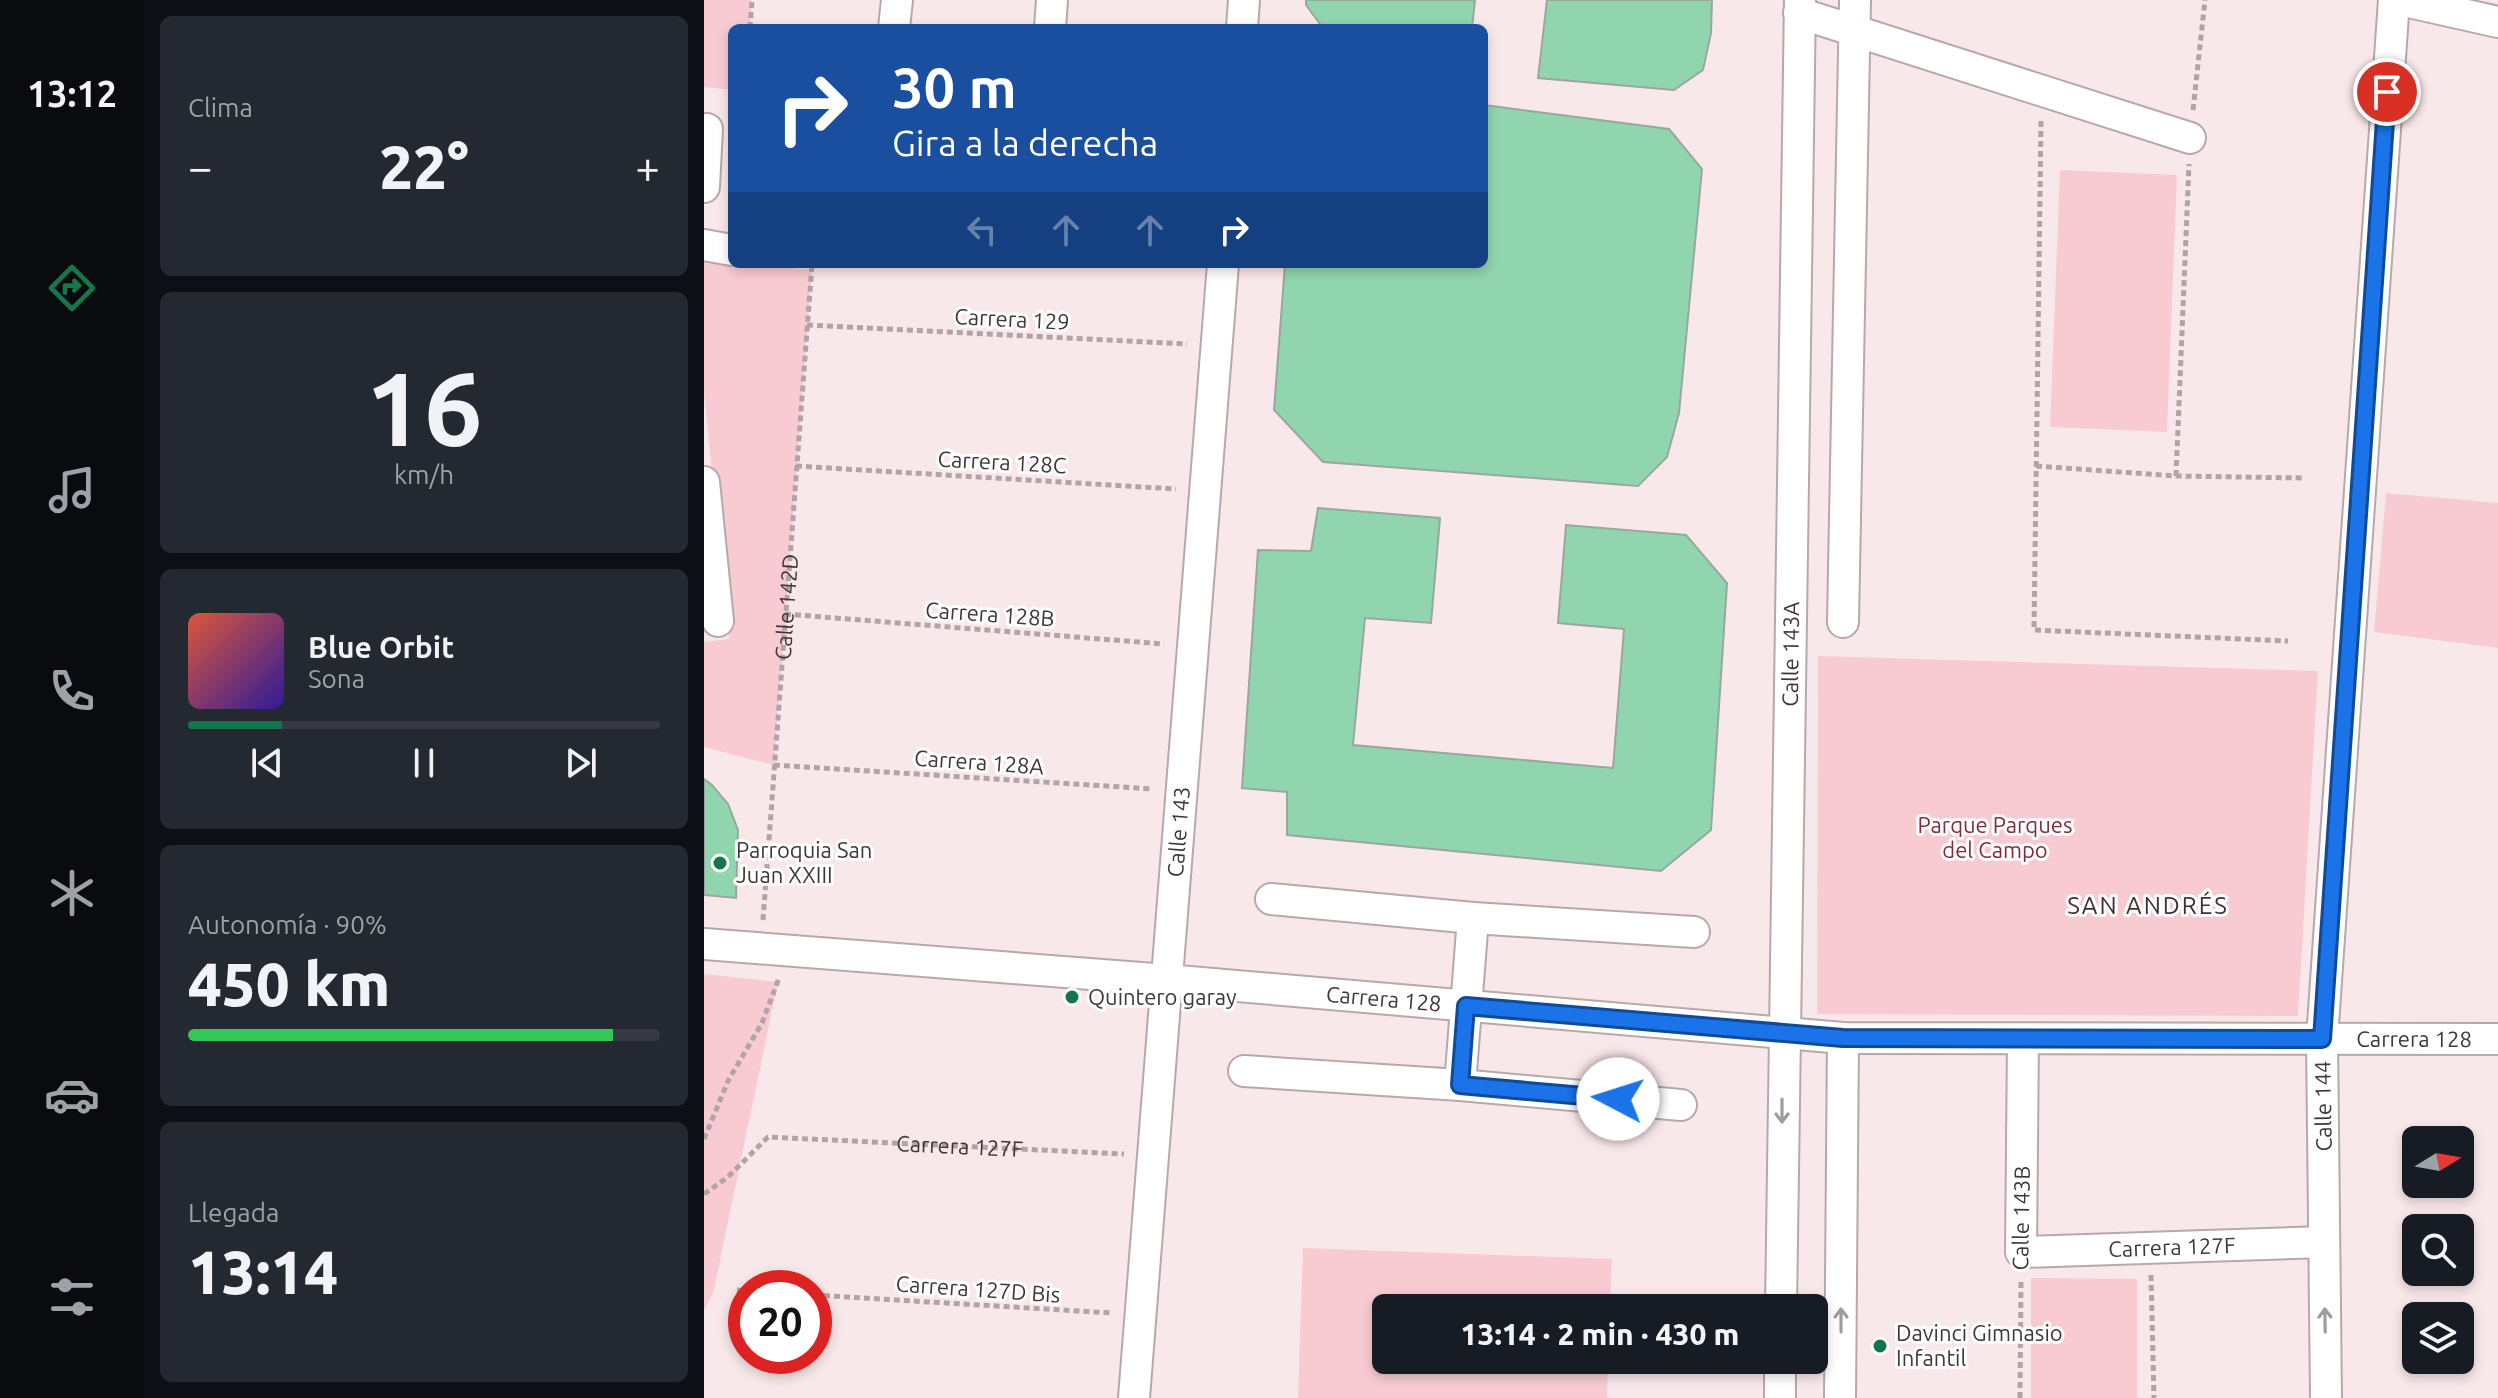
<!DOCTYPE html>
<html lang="es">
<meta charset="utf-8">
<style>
body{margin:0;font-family:Ubuntu,sans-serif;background:#242831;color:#f1f3f6;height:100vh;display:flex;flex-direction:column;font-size:30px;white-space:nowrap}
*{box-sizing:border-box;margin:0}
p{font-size:26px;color:#9ea1a6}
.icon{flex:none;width:44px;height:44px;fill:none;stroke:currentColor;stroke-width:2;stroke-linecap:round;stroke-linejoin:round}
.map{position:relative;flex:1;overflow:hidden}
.side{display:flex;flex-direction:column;gap:16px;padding:16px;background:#0d0f14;width:560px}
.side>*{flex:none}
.guide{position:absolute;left:24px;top:24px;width:760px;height:244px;border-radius:12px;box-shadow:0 4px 12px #0003;background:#1a4fa0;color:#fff;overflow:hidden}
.needle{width:52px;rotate:79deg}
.fabs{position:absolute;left:1698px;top:1126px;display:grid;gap:16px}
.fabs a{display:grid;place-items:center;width:72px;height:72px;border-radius:12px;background:#171b24;box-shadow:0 4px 12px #0003;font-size:40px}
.speed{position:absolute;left:24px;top:1270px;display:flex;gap:16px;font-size:40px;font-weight:700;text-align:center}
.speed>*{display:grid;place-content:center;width:104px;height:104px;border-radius:50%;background:#171b24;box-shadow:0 4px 12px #0003;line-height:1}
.speed .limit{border:12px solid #d22;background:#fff;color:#111}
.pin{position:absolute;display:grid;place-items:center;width:68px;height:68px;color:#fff;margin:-34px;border:4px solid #fff;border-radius:50%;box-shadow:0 2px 8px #0007}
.me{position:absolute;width:88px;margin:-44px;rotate:275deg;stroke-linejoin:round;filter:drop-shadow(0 0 6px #0008)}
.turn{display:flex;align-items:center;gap:28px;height:168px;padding:0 32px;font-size:36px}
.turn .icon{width:104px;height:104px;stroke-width:2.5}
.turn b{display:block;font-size:56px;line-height:68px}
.lanes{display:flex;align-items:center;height:76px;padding:0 32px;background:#0003;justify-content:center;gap:40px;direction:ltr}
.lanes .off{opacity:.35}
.big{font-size:60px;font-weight:800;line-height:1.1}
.side .tile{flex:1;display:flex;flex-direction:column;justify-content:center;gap:12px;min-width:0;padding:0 28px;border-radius:12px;background:#242831}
.side .dial{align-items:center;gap:0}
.dial b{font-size:104px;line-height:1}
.song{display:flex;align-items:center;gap:24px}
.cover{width:96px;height:96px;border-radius:12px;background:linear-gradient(135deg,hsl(10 70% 55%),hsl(250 70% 35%))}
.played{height:8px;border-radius:4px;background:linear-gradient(90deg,#15754b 20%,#363941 20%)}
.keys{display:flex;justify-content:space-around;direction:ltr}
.heat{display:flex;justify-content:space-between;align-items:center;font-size:44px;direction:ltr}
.charge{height:12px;border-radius:6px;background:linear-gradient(90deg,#34c759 90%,#363941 0)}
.trip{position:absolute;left:668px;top:1294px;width:456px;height:80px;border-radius:12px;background:#171b24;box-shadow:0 4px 12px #0003;font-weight:800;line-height:80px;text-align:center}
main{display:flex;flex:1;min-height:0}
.tab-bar{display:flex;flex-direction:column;width:144px;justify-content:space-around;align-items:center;background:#090b0e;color:#9ea1a6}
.tab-bar .icon{width:56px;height:56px}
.tab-bar .current{color:#15754b}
.tab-bar b{font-size:36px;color:#f1f3f6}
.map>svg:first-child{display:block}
.green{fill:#f8cbd2}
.building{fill:#91d5ae;stroke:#9aa79f;stroke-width:2}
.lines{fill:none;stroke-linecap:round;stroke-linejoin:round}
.minor-casing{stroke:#b8a8aa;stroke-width:34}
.path{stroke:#b2a4a6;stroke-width:5;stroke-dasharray:6 4;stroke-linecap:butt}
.minor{stroke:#fff;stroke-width:30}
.oneway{stroke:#9f9c9c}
.route-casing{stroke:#114b97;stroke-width:20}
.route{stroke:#1a73e8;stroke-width:14}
.poi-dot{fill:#15754b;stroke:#fff;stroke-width:3}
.labels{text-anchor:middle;stroke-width:6;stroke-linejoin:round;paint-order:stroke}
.street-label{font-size:22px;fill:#3f3839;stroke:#fff}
.park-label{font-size:22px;fill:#802b40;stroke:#fff}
.poi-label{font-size:22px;fill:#3f3839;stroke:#fff;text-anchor:start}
.neighbourhood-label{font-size:24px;letter-spacing:2px;fill:#3f3133;stroke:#fff}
</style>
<main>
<nav class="tab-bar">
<b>13:12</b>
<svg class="icon current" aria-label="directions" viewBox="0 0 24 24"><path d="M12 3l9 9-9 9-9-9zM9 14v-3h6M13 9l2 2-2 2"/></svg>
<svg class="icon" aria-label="music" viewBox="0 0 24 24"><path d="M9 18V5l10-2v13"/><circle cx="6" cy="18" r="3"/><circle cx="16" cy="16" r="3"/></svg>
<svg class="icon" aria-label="phone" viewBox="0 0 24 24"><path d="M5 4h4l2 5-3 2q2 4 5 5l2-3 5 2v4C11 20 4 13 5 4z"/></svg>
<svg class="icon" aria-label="climate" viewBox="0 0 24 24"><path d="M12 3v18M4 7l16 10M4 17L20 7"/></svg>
<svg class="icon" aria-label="car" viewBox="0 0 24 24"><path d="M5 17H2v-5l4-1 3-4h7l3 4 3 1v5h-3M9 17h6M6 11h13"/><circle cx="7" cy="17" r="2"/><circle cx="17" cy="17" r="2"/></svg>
<svg class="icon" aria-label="filters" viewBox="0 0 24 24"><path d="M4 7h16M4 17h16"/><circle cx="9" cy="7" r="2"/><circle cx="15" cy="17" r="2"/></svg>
</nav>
<section class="side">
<div class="tile"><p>Clima</p>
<div class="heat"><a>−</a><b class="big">22°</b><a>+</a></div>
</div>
<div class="tile dial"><b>16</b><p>km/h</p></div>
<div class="tile">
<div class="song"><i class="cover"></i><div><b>Blue Orbit</b><p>Sona</p></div></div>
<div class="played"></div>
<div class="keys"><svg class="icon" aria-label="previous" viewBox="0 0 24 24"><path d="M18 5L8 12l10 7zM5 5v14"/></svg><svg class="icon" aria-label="pause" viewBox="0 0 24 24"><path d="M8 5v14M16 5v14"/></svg><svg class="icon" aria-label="next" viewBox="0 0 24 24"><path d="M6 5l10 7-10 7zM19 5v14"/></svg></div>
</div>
<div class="tile"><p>Autonomía · 90%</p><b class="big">450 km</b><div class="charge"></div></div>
<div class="tile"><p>Llegada</p><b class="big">13:14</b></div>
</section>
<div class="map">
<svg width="1794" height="1398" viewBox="0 0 1794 1398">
<rect width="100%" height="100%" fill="#f9e8ea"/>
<!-- green -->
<path class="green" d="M 0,0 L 48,0 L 46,28 L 28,28 L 28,90 L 0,87 Z
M 1356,170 L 1473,175 L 1463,432 L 1346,427 Z
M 0,261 L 108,270 L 70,765 L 0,747 L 0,642 L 25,639 L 0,394 Z
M 1682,493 L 1794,503 L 1794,648 L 1670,632 Z
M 1114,656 L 1614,671 L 1594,1016 L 1113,1014 Z
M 0,974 L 74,982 L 10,1289 L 0,1311 Z
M 599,1248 L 908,1259 L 906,1308 L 682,1308 L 682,1360 L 904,1360 L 903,1398 L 594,1398 Z
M 1327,1278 L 1433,1279 L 1433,1398 L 1327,1398 Z"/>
<!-- building -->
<path class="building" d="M 602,0 L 771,0 L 768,28 L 619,28 L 602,5 Z
M 843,0 L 1008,0 L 1007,33 L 999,70 L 970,90 L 834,78 Z
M 780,105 L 965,129 L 998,169 L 975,413 L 963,457 L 934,486 L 619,462 L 570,410 L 581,264 L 780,264 Z
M 614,508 L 736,518 L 727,623 L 661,618 L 649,745 L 909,768 L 920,629 L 854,623 L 862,525 L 982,535 L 1023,583 L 1007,830 L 957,871 L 583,835 L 583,792 L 538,788 L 554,550 L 607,551 Z
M 0,779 L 8,785 L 24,804 L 34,830 L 32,898 L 0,895 Z"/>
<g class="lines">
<!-- minor casing -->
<g class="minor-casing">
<g id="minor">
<path d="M 1696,0 L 1794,22"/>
<path d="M 1095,13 L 1486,138"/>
<path d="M 190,28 L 193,0"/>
<path d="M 346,28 L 348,0"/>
<path d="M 538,28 L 540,0"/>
<path d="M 0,187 L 3,129"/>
<path d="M 0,245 L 28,250"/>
<path d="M 0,482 L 14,621"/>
<path d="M 1139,622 L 1151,0"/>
<path d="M 567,899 L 769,918 L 990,932"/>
<path id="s3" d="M 0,944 L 463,980 L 1139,1038 L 1794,1039"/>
<path id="s4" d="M 1319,1039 L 1317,1252 L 1620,1242"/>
<path d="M 540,1071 L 756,1085 L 977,1105"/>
<path d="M 756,1085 L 769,918"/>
<path id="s5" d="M 1077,1308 L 1096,0"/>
<path id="s6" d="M 430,1398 L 519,264"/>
<path d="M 1076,1398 L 1076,1360"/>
<path d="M 1136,1398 L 1139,1038"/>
<path d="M 1622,1398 L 1618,1039 L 1690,0"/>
</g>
</g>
<!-- path -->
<g class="path">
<path d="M 46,28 L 48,0"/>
<path d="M 1489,110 L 1501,0"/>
<path d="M 1337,121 L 1330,630 L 1584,641"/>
<path d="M 103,325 L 483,344"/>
<path d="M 92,466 L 472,489"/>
<path d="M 1332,466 L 1472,476 L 1601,478"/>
<path d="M 1472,476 L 1485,164"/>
<path d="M 81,614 L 460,644"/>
<path d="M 70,765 L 449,789"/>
<path id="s1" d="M 59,920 L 108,264"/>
<path d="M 0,1139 L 24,1081 L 58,1023 L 75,978"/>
<path id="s2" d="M 0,1194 L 24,1177 L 64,1137 L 420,1154"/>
<path d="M 1447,1275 L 1450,1398"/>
<path d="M 33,1290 L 42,1291"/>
<path d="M 110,1295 L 408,1313"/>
<path d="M 1316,1398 L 1317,1279"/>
</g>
<!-- minor -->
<use href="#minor" class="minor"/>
</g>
<!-- one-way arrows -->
<defs><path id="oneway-shaft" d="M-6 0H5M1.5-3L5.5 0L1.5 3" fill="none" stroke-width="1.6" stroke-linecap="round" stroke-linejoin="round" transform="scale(2)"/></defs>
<g class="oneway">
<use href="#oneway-shaft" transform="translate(1078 1111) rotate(90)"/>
<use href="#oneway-shaft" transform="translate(1137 1320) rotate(-90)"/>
<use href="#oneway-shaft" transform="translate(1621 1320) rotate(-91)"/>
</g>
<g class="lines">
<!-- route casing -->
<g class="route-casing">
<path id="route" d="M 914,1099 L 756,1085 L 762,1006 L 1139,1038 L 1618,1039 L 1683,92"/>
</g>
<!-- route -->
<use href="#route" class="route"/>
</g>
<!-- markers -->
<g class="poi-dot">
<circle cx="16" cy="863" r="8"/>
<circle cx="368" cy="997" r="8"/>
<circle cx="1176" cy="1346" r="8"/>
</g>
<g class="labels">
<!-- street labels -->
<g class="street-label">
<text transform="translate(308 319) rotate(3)" y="8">Carrera 129</text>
<text transform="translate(298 462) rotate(3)" y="8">Carrera 128C</text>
<text dy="8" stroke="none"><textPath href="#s1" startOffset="314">Calle 142D</textPath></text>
<text transform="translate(286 614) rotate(4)" y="8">Carrera 128B</text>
<text dy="8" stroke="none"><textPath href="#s5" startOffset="654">Calle 143A</textPath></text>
<text transform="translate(275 762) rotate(4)" y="8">Carrera 128A</text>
<text dy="8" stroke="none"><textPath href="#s6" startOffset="568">Calle 143</textPath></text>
<text dy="8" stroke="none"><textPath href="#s3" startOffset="682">Carrera 128</textPath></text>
<text dy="8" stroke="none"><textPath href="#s3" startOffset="1714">Carrera 128</textPath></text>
<text transform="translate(1619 1106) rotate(-91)" y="8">Calle 144</text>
<text dy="8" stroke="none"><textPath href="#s2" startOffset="278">Carrera 127F</textPath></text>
<text transform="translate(1317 1218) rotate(-89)" y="8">Calle 143B</text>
<text dy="8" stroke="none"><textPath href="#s4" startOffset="364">Carrera 127F</textPath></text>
<text transform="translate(274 1289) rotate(4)" y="8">Carrera 127D Bis</text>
</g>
<!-- park labels -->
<g class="park-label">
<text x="1291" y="833">Parque Parques<tspan x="1291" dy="25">del Campo</tspan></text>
</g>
<!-- poi labels -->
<g class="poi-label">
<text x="32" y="858">Parroquia San<tspan x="32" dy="25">Juan XXIII</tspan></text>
<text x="384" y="1005">Quintero garay</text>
<text x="1192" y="1341">Davinci Gimnasio<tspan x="1192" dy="25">Infantil</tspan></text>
</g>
<!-- neighbourhood labels -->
<g class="neighbourhood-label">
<text x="1444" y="914">SAN ANDRÉS</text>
</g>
</g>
</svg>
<div class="fabs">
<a><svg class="needle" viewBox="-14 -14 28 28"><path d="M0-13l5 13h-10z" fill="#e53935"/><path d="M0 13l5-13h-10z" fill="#9ea1a6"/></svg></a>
<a><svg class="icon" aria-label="search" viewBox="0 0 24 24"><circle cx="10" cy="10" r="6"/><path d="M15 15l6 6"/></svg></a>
<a><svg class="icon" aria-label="layers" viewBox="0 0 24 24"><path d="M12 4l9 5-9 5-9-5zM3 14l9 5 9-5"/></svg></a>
</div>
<div class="speed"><div class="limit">20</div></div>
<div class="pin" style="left:1683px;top:92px;background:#d93025"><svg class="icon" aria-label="arrive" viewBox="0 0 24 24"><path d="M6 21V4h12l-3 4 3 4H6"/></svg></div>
<svg class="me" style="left:914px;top:1099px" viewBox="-20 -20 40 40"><circle r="19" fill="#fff"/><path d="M0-13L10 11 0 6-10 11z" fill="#1a73e8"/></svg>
<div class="trip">13:14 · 2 min · 430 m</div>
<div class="guide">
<div class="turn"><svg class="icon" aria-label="right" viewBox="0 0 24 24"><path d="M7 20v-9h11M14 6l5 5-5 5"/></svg><div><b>30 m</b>Gira a la derecha</div></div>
<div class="lanes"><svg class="icon off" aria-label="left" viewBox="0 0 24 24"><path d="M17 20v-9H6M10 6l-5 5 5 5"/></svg><svg class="icon off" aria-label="ahead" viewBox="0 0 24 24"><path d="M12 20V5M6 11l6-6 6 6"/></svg><svg class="icon off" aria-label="ahead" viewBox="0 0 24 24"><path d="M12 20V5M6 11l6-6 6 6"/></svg><svg class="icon" aria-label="right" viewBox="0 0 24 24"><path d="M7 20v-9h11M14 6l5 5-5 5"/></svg></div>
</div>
</div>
</main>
